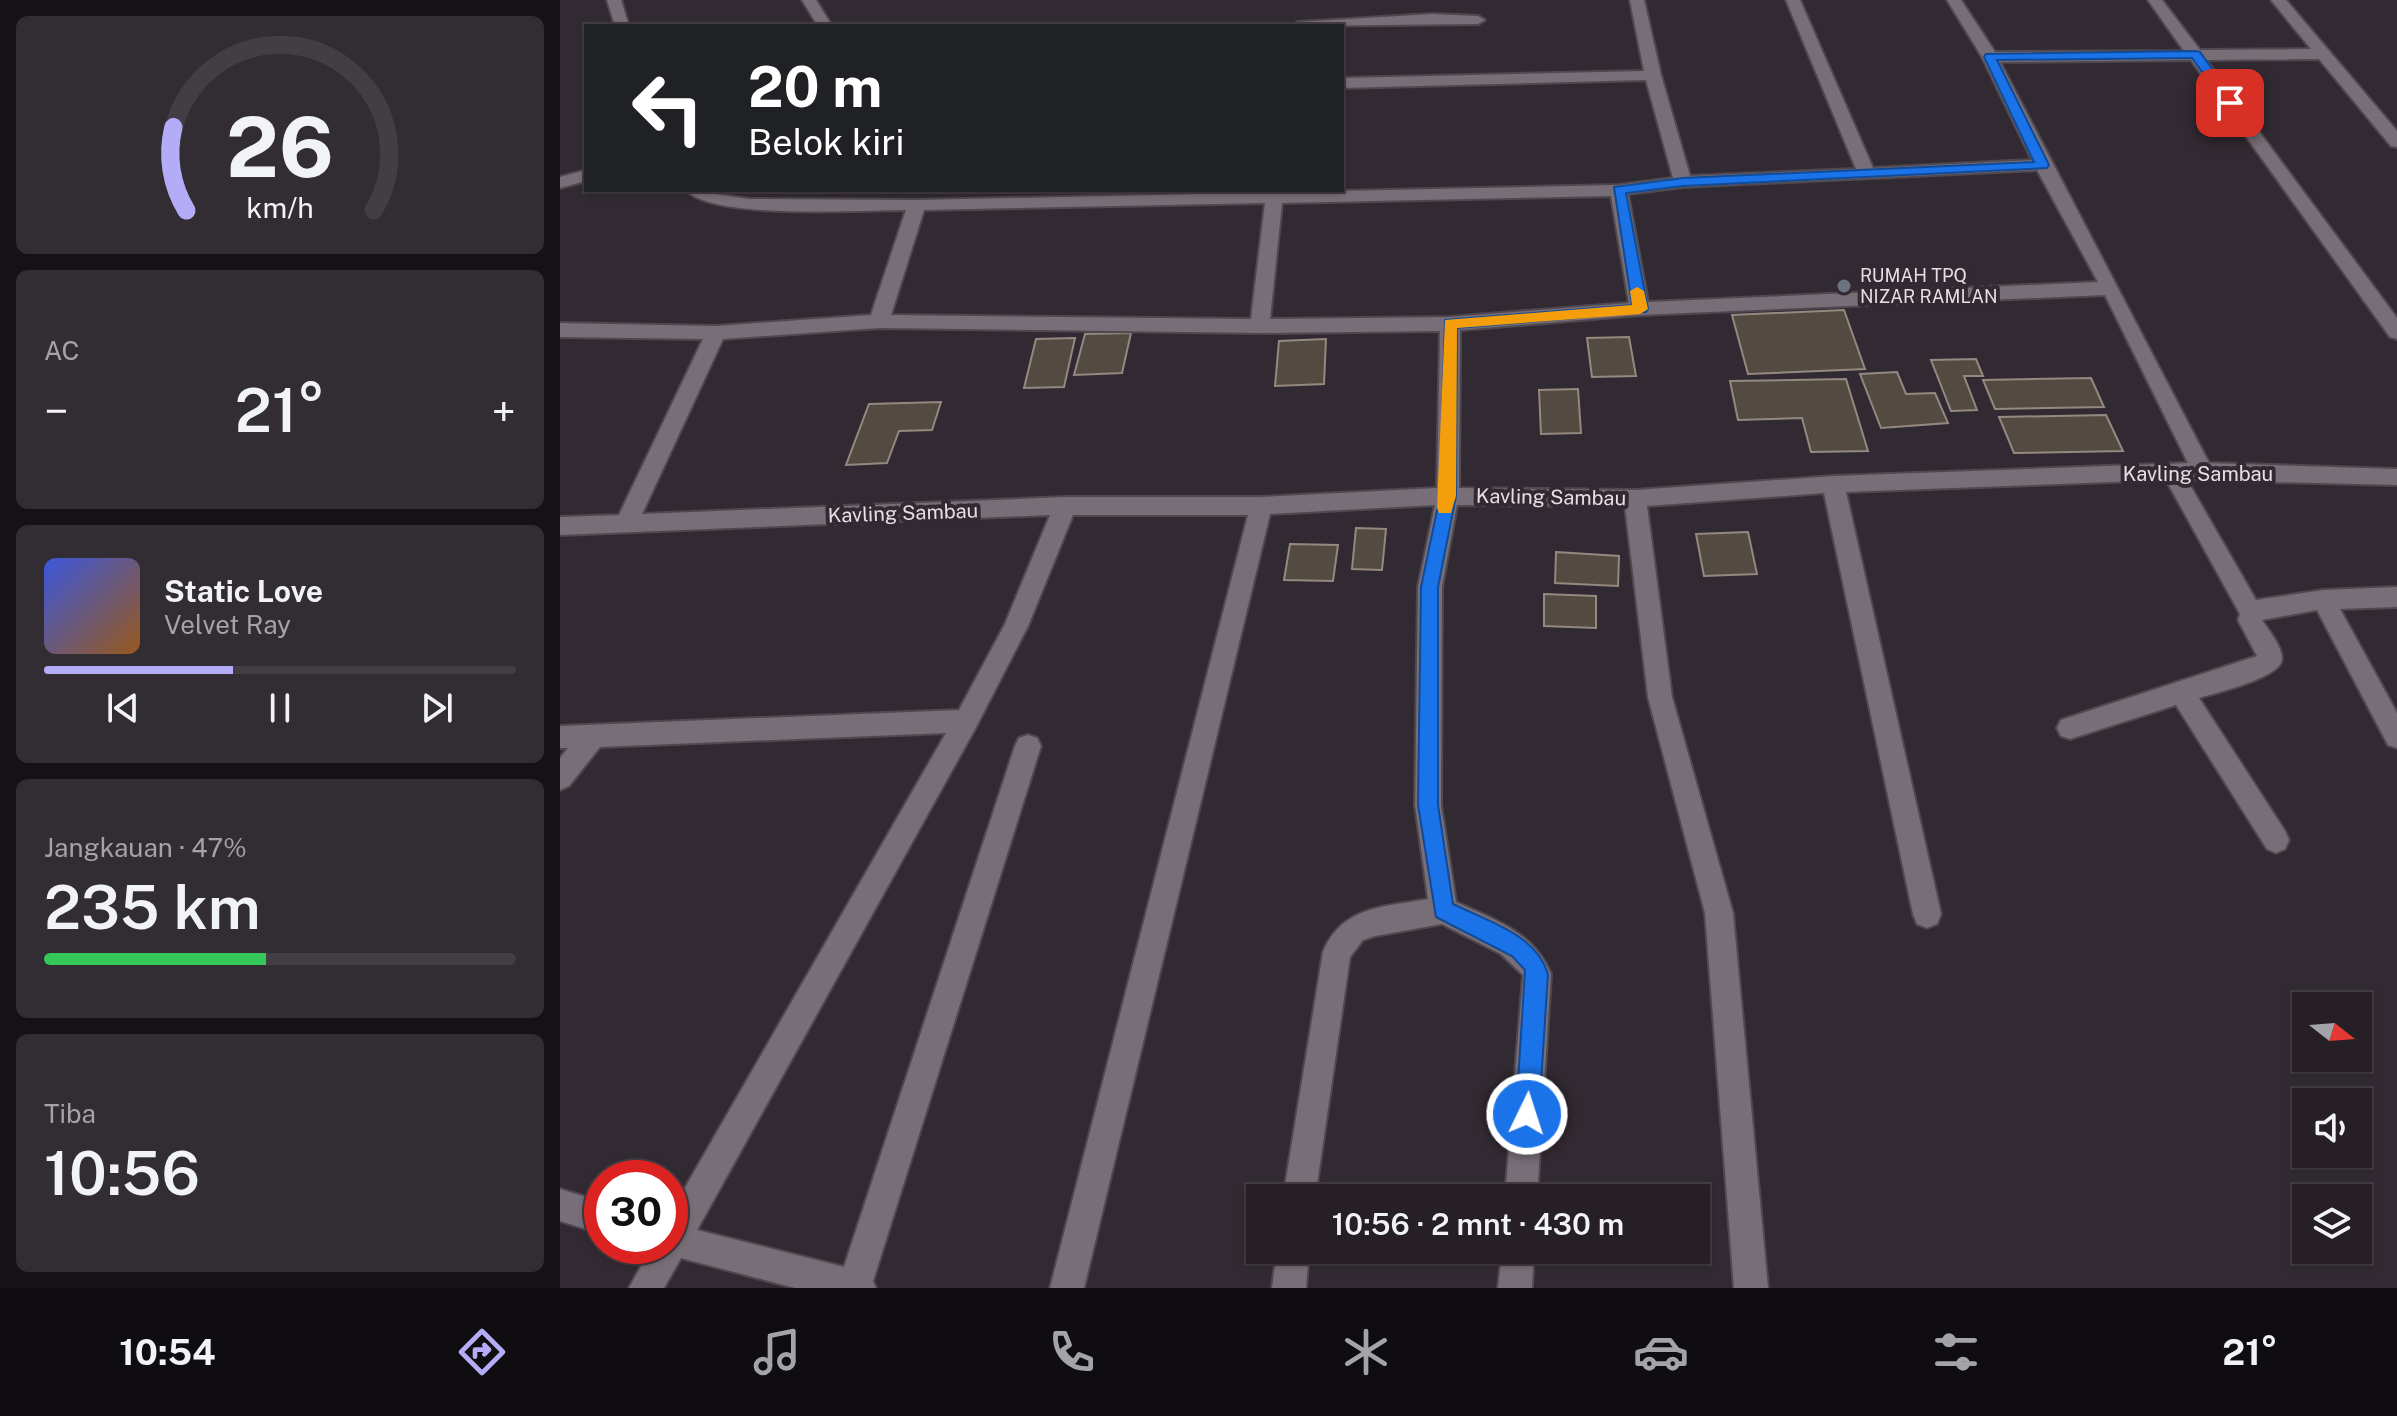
<!DOCTYPE html>
<html lang="id">
<meta charset="utf-8">
<style>
body{margin:0;font-family:"Public Sans",sans-serif;background:#322d32;color:#f1f3f6;height:100vh;display:flex;flex-direction:column;font-size:30px;white-space:nowrap}
*{box-sizing:border-box;margin:0}
p{font-size:26px;color:#a4a3a7}
.icon{flex:none;width:44px;height:44px;fill:none;stroke:currentColor;stroke-width:2;stroke-linecap:round;stroke-linejoin:round}
.map{position:relative;flex:1;overflow:hidden}
.details{display:flex;flex-direction:column;gap:16px;padding:16px;background:#151215;width:560px}
.details>*{flex:none}
.hud{position:absolute;left:24px;top:24px;width:760px;height:168px;border-radius:0px;box-shadow:0 2px 6px #0004,0 0 0 2px #423e43;background:#202124;color:#fff;overflow:hidden}
.needle{width:52px;rotate:107deg}
.tools{position:absolute;left:1732px;top:992px;display:grid;gap:16px}
.tools a{display:grid;place-items:center;width:80px;height:80px;border-radius:0px;background:#262026;box-shadow:0 2px 6px #0004,0 0 0 2px #423e43;font-size:40px}
.speed{position:absolute;left:24px;top:1160px;display:flex;gap:16px;font-size:40px;font-weight:700;text-align:center}
.speed>*{display:grid;place-content:center;width:104px;height:104px;border-radius:50%;background:#262026;box-shadow:0 2px 6px #0004,0 0 0 2px #423e43;line-height:1}
.speed .limit{border:12px solid #d22;background:#fff;color:#111}
.pin{position:absolute;display:grid;place-items:center;width:68px;height:68px;color:#fff;margin:-34px;border-radius:16px;box-shadow:0 4px 12px #0006}
.me{position:absolute;width:88px;margin:-44px;rotate:4deg;stroke-linejoin:round;filter:drop-shadow(0 0 6px #0008)}
.turn{display:flex;align-items:center;gap:28px;height:168px;padding:0 32px;font-size:36px}
.turn .icon{width:104px;height:104px;stroke-width:2.5}
.turn b{display:block;font-size:56px;line-height:68px}
.big{font-size:60px;font-weight:600;line-height:1.1}
.details .tile{flex:1;display:flex;flex-direction:column;justify-content:center;gap:12px;min-width:0;padding:0 28px;border-radius:12px;background:#322d32}
.details .dial{align-items:center;gap:0}
.dial svg{height:208px;overflow:visible;fill:none;stroke:#423e43;stroke-width:7;stroke-linecap:round;text-anchor:middle}
.dial text{fill:#f1f3f6;stroke:none}
.song{display:flex;align-items:center;gap:24px}
.cover{width:96px;height:96px;border-radius:12px;background:linear-gradient(135deg,hsl(230 70% 55%),hsl(30 70% 35%))}
.played{height:8px;border-radius:4px;background:linear-gradient(90deg,#b5acf8 40%,#423e43 40%)}
.keys{display:flex;justify-content:space-around;direction:ltr}
.heat{display:flex;justify-content:space-between;align-items:center;font-size:44px;direction:ltr}
.charge{height:12px;border-radius:6px;background:linear-gradient(90deg,#34c759 47%,#423e43 0)}
.trip{position:absolute;left:686px;top:1184px;width:464px;height:80px;border-radius:0px;background:#262026;box-shadow:0 2px 6px #0004,0 0 0 2px #423e43;font-weight:600;line-height:80px;text-align:center}
.tab-bar{display:flex;height:128px;justify-content:space-around;align-items:center;background:#0f0d0f;color:#a4a3a7}
.tab-bar .icon{width:56px;height:56px}
.tab-bar .current{color:#b5acf8}
.tab-bar b{font-size:36px;color:#f1f3f6}
main{display:flex;flex:1;min-height:0}
.map>svg:first-child{display:block}
.building{fill:#534a41;stroke:#948980;stroke-width:2}
.lines{fill:none;stroke-linecap:round;stroke-linejoin:round}
.service-casing{stroke:#4f484f;stroke-width:4}
.minor-casing{stroke:#4f484f;stroke-width:4}
.service{fill:#776e77;fill-rule:evenodd}
.minor{fill:#776e77;fill-rule:evenodd}
.route{fill:#1a73e8;stroke:#114b97;stroke-width:2}
.slow{fill:#f59e0b}
.worship-dot{fill:#6b7280;stroke:#322a32;stroke-width:3}
.labels{text-anchor:middle;stroke-width:8;stroke-linejoin:round;paint-order:stroke}
.far-poi-label{font-size:18px;fill:#e6e0e6;stroke:#322a32;text-anchor:start}
.street-label{font-size:20px;fill:#e6e0e6;stroke:#322a32}
</style>
<main>
<section class="details">
<div class="tile dial"><svg viewBox="0 0 100 80">
<path d="M14 69A42 42 0 1 1 86 69"/>
<path d="M14 69A42 42 0 0 1 9 37" stroke="#b5acf8"/>
<text x="50" y="56" font-size="32" font-weight="700">26</text>
<text x="50" y="72" font-size="11">km/h</text>
</svg></div>
<div class="tile"><p>AC</p>
<div class="heat"><a>−</a><b class="big">21°</b><a>+</a></div>
</div>
<div class="tile">
<div class="song"><i class="cover"></i><div><b>Static Love</b><p>Velvet Ray</p></div></div>
<div class="played"></div>
<div class="keys"><svg class="icon" aria-label="previous" viewBox="0 0 24 24"><path d="M18 5L8 12l10 7zM5 5v14"/></svg><svg class="icon" aria-label="pause" viewBox="0 0 24 24"><path d="M8 5v14M16 5v14"/></svg><svg class="icon" aria-label="next" viewBox="0 0 24 24"><path d="M6 5l10 7-10 7zM19 5v14"/></svg></div>
</div>
<div class="tile"><p>Jangkauan · 47%</p><b class="big">235 km</b><div class="charge"></div></div>
<div class="tile"><p>Tiba</p><b class="big">10:56</b></div>
</section>
<div class="map">
<svg width="1837" height="1288" viewBox="0 0 1837 1288">
<rect width="100%" height="100%" fill="#322a32"/>
<!-- building -->
<path class="building" d="M 1284,310 L 1305,369 L 1188,374 L 1172,315 Z
M 571,333 L 562,373 L 514,375 L 525,334 Z
M 1069,337 L 1076,376 L 1032,377 L 1027,338 Z
M 515,338 L 504,387 L 464,388 L 476,339 Z
M 766,339 L 764,384 L 715,386 L 719,341 Z
M 1416,359 L 1423,376 L 1404,376 L 1417,410 L 1391,411 L 1371,360 Z
M 1337,372 L 1346,394 L 1375,393 L 1388,423 L 1321,428 L 1300,374 Z
M 1531,378 L 1544,407 L 1435,409 L 1423,380 Z
M 1286,379 L 1308,451 L 1251,452 L 1242,418 L 1178,420 L 1170,381 Z
M 1018,389 L 1021,433 L 981,434 L 979,390 Z
M 381,402 L 372,430 L 339,431 L 327,463 L 286,465 L 309,404 Z
M 1546,415 L 1563,451 L 1454,453 L 1439,417 Z
M 796,528 L 826,529 L 822,570 L 792,569 Z
M 1188,532 L 1197,574 L 1144,576 L 1136,534 Z
M 730,544 L 778,545 L 773,581 L 724,580 Z
M 996,552 L 1059,556 L 1058,586 L 995,583 Z
M 984,594 L 1036,596 L 1036,628 L 984,626 Z"/>
<g class="lines">
<!-- service casing -->
<g class="service-casing">
<path id="service" d="M 872,14 L 918,16 L 925,20 L 918,24 L 731,26 L 738,22 Z"/>
</g>
<!-- minor casing -->
<g class="minor-casing">
<path id="minor" d="M 47,0 L 61,0 L 69,26 L 55,26 Z
M 242,0 L 256,0 L 272,26 L 258,26 Z
M 1070,0 L 1084,0 L 1101,75 L 1130,176 L 1296,169 L 1226,0 L 1240,0 L 1313,168 L 1472,160 L 1422,57 L 1387,0 L 1401,0 L 1435,52 L 1624,51 L 1588,0 L 1602,0 L 1640,50 L 1751,49 L 1711,0 L 1726,0 L 1837,131 L 1837,147 L 1831,146 L 1759,59 L 1646,60 L 1837,318 L 1837,339 L 1830,337 L 1631,60 L 1440,62 L 1649,463 L 1837,469 L 1837,485 L 1627,480 L 1696,600 L 1763,590 L 1837,587 L 1837,607 L 1780,609 L 1837,713 L 1837,748 L 1828,745 L 1757,610 L 1702,620 C 1709,631 1722,646 1722,659 C 1721,678 1655,693 1639,698 L 1725,831 L 1729,840 L 1725,849 L 1716,853 L 1707,849 L 1616,705 L 1510,739 L 1501,736 L 1497,728 L 1501,720 L 1510,717 L 1697,656 L 1678,620 L 1680,614 L 1606,480 L 1286,492 L 1381,914 L 1377,924 L 1367,928 L 1357,924 L 1353,914 L 1264,493 L 1087,506 L 1112,697 L 1173,913 L 1208,1288 L 1174,1288 L 1145,913 L 1088,697 L 1065,506 L 897,505 L 882,587 L 881,805 L 896,902 C 935,920 974,932 991,974 L 977,1198 L 945,1198 L 963,975 L 941,954 L 882,924 L 815,936 L 803,940 L 790,957 L 755,1198 L 723,1198 L 763,952 C 782,906 824,907 868,899 L 855,805 L 858,587 L 875,505 L 710,514 L 524,1288 L 490,1288 L 688,515 L 513,515 L 468,626 L 415,729 L 137,1230 L 284,1267 L 455,746 L 459,738 L 468,735 L 477,738 L 481,746 L 313,1281 L 316,1288 L 235,1288 L 121,1258 L 104,1288 L 69,1288 L 92,1246 L 110,1246 L 110,1214 L 386,733 L 40,747 L 9,786 L 0,790 L 0,758 L 8,748 L 0,748 L 0,726 L 399,710 L 445,624 L 490,515 L 0,535 L 0,517 L 59,515 L 143,339 L 0,337 L 0,323 L 156,326 L 311,315 L 346,210 C 303,210 152,220 126,190 L 148,190 L 155,194 L 190,199 L 357,200 L 1059,185 L 1113,178 L 1086,80 L 782,88 L 782,78 L 1084,71 ZM 1477,170 L 1538,282 L 1088,302 L 1068,194 L 1123,187 ZM 1051,196 L 1069,303 L 890,317 L 710,319 L 722,203 ZM 705,203 L 691,319 L 331,315 L 364,210 ZM 1545,295 L 1628,463 L 1273,476 L 1075,490 L 899,488 L 900,330 L 1080,315 ZM 319,328 L 700,333 L 880,331 L 877,488 L 701,497 L 505,497 L 82,514 L 163,339 Z
M 26,170 L 26,181 L 0,188 L 0,177 Z
M 0,1189 L 42,1202 L 42,1234 L 0,1221 Z
M 717,1250 L 749,1250 L 746,1288 L 712,1288 Z
M 942,1250 L 974,1250 L 972,1288 L 938,1288 Z"/>
</g>
<!-- service -->
<use href="#service" class="service"/>
<!-- minor -->
<use href="#minor" class="minor"/>
</g>
<!-- route -->
<path class="route" d="M 1636,51 L 1640,52 L 1674,100 L 1674,105 L 1666,105 L 1632,58 L 1437,60 L 1489,165 L 1487,168 L 1123,186 L 1066,193 L 1088,309 L 1086,312 L 897,328 L 896,496 L 878,587 L 878,805 L 893,904 C 927,921 976,934 988,974 L 979,1114 L 975,1122 L 967,1125 L 959,1122 L 956,1114 L 965,970 L 952,956 L 876,917 L 858,805 L 861,587 L 880,496 L 885,320 L 1072,305 L 1054,187 L 1123,178 L 1474,162 L 1424,57 L 1426,54 Z"/>
<!-- slow -->
<path class="slow" d="M 1077,287 L 1084,291 L 1088,309 L 1080,314 L 897,328 L 896,496 L 891,513 L 879,513 L 877,508 L 885,320 L 1072,305 L 1070,291 Z"/>
<!-- markers -->
<circle class="worship-dot" cx="1284" cy="286" r="8"/>
<g class="labels">
<!-- far-poi labels -->
<g class="far-poi-label">
<text x="1300" y="282">RUMAH TPQ<tspan x="1300" dy="21">NIZAR RAMLAN</tspan></text>
</g>
<!-- street labels -->
<g class="street-label">
<text x="1638" y="481">Kavling Sambau</text>
<text transform="translate(991 497) rotate(1)" y="7">Kavling Sambau</text>
<text transform="translate(343 513) rotate(-2)" y="7">Kavling Sambau</text>
</g>
</g>
</svg>
<div class="tools">
<a><svg class="needle" viewBox="-14 -14 28 28"><path d="M0-13l5 13h-10z" fill="#e53935"/><path d="M0 13l5-13h-10z" fill="#a4a3a7"/></svg></a>
<a><svg class="icon" aria-label="sound" viewBox="0 0 24 24"><path d="M4 9h4l5-4v14l-5-4H4zM17 9q2 3 0 6"/></svg></a>
<a><svg class="icon" aria-label="layers" viewBox="0 0 24 24"><path d="M12 4l9 5-9 5-9-5zM3 14l9 5 9-5"/></svg></a>
</div>
<div class="speed"><div class="limit">30</div></div>
<div class="pin" style="left:1670px;top:103px;background:#d93025"><svg class="icon" aria-label="arrive" viewBox="0 0 24 24"><path d="M6 21V4h12l-3 4 3 4H6"/></svg></div>
<svg class="me" style="left:967px;top:1114px" viewBox="-20 -20 40 40"><circle r="17" fill="#1a73e8" stroke="#fff" stroke-width="3"/><path d="M0-11L8 9 0 5-8 9z" fill="#fff"/></svg>
<div class="trip">10:56 · 2 mnt · 430 m</div>
<div class="hud">
<div class="turn"><svg class="icon" aria-label="left" viewBox="0 0 24 24"><path d="M17 20v-9H6M10 6l-5 5 5 5"/></svg><div><b>20 m</b>Belok kiri</div></div>
</div>
</div>
</main>
<nav class="tab-bar">
<b>10:54</b>
<svg class="icon current" aria-label="directions" viewBox="0 0 24 24"><path d="M12 3l9 9-9 9-9-9zM9 14v-3h6M13 9l2 2-2 2"/></svg>
<svg class="icon" aria-label="music" viewBox="0 0 24 24"><path d="M9 18V5l10-2v13"/><circle cx="6" cy="18" r="3"/><circle cx="16" cy="16" r="3"/></svg>
<svg class="icon" aria-label="phone" viewBox="0 0 24 24"><path d="M5 4h4l2 5-3 2q2 4 5 5l2-3 5 2v4C11 20 4 13 5 4z"/></svg>
<svg class="icon" aria-label="climate" viewBox="0 0 24 24"><path d="M12 3v18M4 7l16 10M4 17L20 7"/></svg>
<svg class="icon" aria-label="car" viewBox="0 0 24 24"><path d="M5 17H2v-5l4-1 3-4h7l3 4 3 1v5h-3M9 17h6M6 11h13"/><circle cx="7" cy="17" r="2"/><circle cx="17" cy="17" r="2"/></svg>
<svg class="icon" aria-label="filters" viewBox="0 0 24 24"><path d="M4 7h16M4 17h16"/><circle cx="9" cy="7" r="2"/><circle cx="15" cy="17" r="2"/></svg>
<b>21°</b>
</nav>
